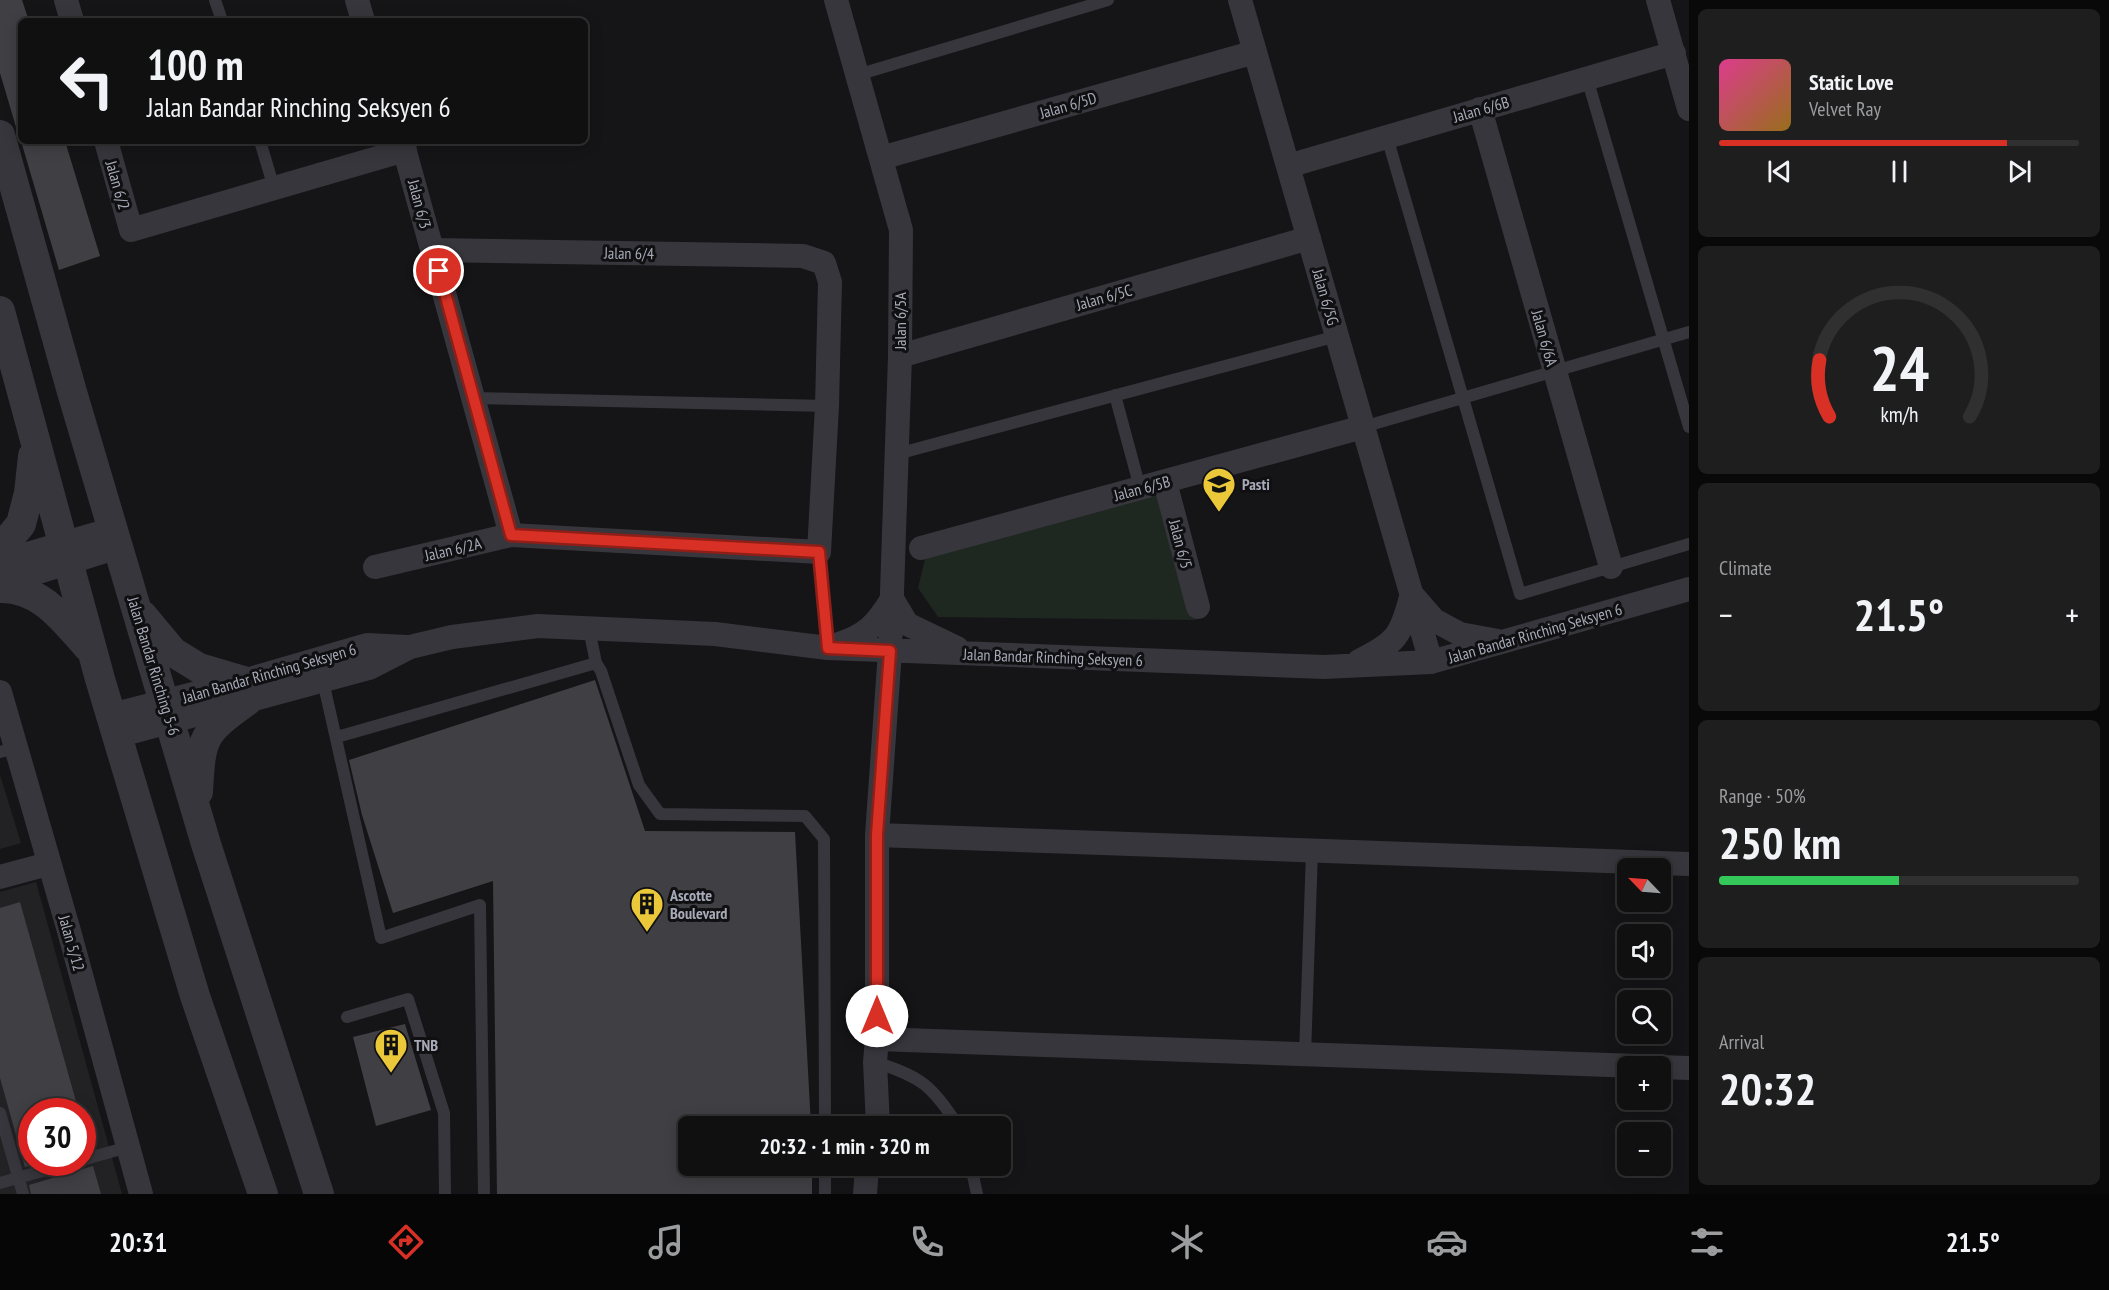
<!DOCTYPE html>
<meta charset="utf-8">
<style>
body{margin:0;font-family:"PT Sans Narrow",sans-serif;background:#1e1e1f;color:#f1f3f6;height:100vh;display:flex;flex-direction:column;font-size:22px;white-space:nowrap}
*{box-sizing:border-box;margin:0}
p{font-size:20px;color:#9c9d9f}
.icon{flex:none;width:33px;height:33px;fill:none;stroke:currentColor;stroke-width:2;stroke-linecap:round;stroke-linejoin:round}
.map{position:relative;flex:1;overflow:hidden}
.details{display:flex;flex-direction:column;gap:9px;padding:9px;background:#090909;width:420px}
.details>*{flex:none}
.hud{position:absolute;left:18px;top:18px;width:570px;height:126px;border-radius:9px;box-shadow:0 3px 15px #0003,0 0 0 2px #303031;background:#101011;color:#f1f3f6;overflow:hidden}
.needle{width:39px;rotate:295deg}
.controls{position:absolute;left:1617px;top:858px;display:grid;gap:12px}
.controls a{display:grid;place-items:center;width:54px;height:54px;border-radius:9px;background:#101011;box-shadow:0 3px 15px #0003,0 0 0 2px #303031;font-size:30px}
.speed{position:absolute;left:18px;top:1098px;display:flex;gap:12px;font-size:30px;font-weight:700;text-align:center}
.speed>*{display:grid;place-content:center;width:78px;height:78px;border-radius:50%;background:#101011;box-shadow:0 3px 15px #0003,0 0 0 2px #303031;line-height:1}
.speed .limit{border:9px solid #d22;background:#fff;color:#111}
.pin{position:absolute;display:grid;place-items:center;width:51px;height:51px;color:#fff;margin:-26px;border:3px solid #fff;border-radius:50%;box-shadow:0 2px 6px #0007}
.me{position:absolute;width:66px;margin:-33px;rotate:0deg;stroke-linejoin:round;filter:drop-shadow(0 0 4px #0008)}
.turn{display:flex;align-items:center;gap:21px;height:126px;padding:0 30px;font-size:27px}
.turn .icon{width:78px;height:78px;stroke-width:2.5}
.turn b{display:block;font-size:42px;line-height:51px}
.big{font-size:45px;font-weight:600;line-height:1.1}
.details .widget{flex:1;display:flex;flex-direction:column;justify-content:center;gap:9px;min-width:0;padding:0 21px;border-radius:9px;background:#1e1e1f}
.details .dial{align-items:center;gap:0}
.dial svg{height:156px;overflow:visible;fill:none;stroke:#303031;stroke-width:7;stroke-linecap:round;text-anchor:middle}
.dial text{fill:#f1f3f6;stroke:none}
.song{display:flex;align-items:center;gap:18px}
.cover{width:72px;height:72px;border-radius:9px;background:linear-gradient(135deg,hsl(330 70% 55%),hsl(40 70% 35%))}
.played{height:6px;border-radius:3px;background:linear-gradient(90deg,#d93025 80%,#303031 80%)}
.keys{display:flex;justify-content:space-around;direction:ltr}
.heat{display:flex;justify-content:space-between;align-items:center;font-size:33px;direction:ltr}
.charge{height:9px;border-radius:4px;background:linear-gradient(90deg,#34c759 50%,#303031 0)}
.trip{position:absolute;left:678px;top:1116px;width:333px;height:60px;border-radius:9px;background:#101011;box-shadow:0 3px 15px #0003,0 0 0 2px #303031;font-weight:600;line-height:60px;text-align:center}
.tabs{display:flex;height:96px;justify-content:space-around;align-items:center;background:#060607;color:#9c9d9f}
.tabs .icon{width:42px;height:42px}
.tabs .current{color:#d93025}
.tabs b{font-size:27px;color:#f1f3f6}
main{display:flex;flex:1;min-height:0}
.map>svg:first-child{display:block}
.built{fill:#222124;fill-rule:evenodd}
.green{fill:#1f2721}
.building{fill:#403f44}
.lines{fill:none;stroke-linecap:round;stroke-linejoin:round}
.service{stroke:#36363c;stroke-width:12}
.minor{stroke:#36363c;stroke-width:24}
.tertiary{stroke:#36363c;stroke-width:30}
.route-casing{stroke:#8d1f18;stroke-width:15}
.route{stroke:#d93025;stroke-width:10}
.labels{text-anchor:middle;stroke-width:6;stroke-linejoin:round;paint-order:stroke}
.street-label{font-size:16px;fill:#a7aab7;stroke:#101012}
.poi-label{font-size:16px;font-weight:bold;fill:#a7aab7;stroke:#101012;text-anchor:start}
</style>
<main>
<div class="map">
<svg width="1689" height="1194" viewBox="0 0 1689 1194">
<rect width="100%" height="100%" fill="#151517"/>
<!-- built -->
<path class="built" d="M 0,775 L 21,843 L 0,849 Z
M 36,882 L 122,1194 L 0,1194 L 0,892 ZM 32,1112 L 82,1112 L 82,1162 L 32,1162 Z"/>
<!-- green -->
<path class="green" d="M 1161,491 L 1196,620 L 938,617 L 918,588 L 925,559 Z"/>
<!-- building -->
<path class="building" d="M 0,0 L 22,0 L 29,21 L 21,21 L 21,127 L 16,127 L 0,73 Z
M 21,141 L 65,141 L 100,256 L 59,270 Z
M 595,680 L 645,831 L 795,832 L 811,1126 L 688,1126 L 688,1166 L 812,1166 L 812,1194 L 497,1194 L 493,881 L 393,913 L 362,815 L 349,760 Z
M 20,902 L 79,1112 L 32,1112 L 32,1165 L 25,1167 L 0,1078 L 0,908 Z
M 405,1024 L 431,1110 L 376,1126 L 353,1037 Z
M 93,1166 L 101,1194 L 31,1194 L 29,1185 Z"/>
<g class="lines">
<!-- service -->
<path class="service" d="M 215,0 L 222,21
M 857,75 L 1108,0
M 1587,78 L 1689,427
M 1387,137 L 1520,594 L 1689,544
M 260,141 L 274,188
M 1115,395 L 1140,488
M 473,398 L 827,406
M 1363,427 L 1689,332
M 897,454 L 1337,336
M 819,552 L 828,648
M 589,629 L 596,663 L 601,671 L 639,785 L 660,814 L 805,816 L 824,839 L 825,1126
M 323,681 L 381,938 L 480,905 L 484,1194
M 337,737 L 596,663
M 0,752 L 15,748
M 347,1017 L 408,999 L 444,1113 L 445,1194
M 1305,1055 L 1312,851
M 875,1062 C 921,1077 932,1085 958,1126
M 0,1113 L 23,1194
M 82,1160 L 128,1147
M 825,1166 L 825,1194
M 971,1166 L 977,1194
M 0,1183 L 74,1162"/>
<!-- minor -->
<path class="minor" d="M 66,0 L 72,21
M 357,0 L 363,21
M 836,0 L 901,230 L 900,356 L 890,651 L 877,835 L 877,1039 L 875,1062 L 878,1126
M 1240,0 L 1431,662
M 1658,0 L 1689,109
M 1480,109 L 1611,567
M 106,141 L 131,230 L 405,150
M 402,141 L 511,535
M 881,158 L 1255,52
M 1288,166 L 1674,53
M 900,356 L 1309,238
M 1165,482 L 1198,607
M 921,548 L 1363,427
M 0,562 L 113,529
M 375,567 L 511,535 L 819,552 L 827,406 L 830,282 L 824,263 L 803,256 L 433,250
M 0,584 L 118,547
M 1415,598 L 1434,620 L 1460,634 L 1498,641
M 892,599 L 907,624 L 957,648
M 836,645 C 866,636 876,625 892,599
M 1359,661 C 1396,643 1401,636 1411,597
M 0,692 L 69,931 L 141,1194
M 111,715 L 243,681 L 367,645 L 407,647
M 117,736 L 369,668 L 410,647 L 452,637 L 538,626 L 715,634 L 828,648 L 1324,667 L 1431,662 L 1689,589
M 877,835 L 1689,864
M 0,877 L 48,864
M 877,1039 L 1638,1066
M 1660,1067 L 1689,1068
M 865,1194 L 867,1166"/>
<!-- tertiary -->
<path class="tertiary" d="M 0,135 L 72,392 L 206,844 L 319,1194
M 0,311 L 100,679 L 195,996 L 263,1194
M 0,549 L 21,524 L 29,493 L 33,456
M 0,588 C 40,587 63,619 88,647
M 143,616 L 173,652 L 199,668 L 243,681
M 198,792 C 201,737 202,733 247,701"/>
</g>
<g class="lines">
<!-- route casing -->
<g class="route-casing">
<path id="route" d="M 439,271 L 511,535 L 819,552 L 828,648 L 890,651 L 877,835 L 877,1016"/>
</g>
<!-- route -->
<use href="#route" class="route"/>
</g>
<!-- icons -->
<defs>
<g id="school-pin" transform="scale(1.725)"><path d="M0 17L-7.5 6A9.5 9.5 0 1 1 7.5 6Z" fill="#ebc839" stroke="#101012"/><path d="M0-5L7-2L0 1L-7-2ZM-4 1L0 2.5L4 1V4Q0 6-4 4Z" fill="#111"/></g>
<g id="building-pin" transform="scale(1.725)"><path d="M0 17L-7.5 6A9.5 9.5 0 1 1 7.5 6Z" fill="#ebc839" stroke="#101012"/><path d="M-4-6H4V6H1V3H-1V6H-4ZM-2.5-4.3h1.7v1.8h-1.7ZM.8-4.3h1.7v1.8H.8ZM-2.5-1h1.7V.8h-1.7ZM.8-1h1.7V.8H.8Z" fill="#111"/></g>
</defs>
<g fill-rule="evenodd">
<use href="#school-pin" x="1219" y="484"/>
<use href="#building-pin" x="647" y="904"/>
<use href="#building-pin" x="391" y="1045"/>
</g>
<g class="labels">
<!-- street labels -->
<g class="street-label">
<text transform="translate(1068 105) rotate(-16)" y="6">Jalan 6/5D</text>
<text transform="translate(1481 109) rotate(-16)" y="6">Jalan 6/6B</text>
<text transform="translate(118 185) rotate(74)" y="6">Jalan 6/2</text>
<text transform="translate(420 204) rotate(75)" y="6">Jalan 6/3</text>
<text transform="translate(629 253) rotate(1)" y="6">Jalan 6/4</text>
<text transform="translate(1104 297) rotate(-16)" y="6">Jalan 6/5C</text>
<text transform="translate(1326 297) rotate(74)" y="6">Jalan 6/5G</text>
<text transform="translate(900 321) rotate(-90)" y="6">Jalan 6/5A</text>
<text transform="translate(1545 338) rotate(74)" y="6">Jalan 6/6A</text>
<text transform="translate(1142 488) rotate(-15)" y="6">Jalan 6/5B</text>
<text transform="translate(1181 544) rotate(75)" y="6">Jalan 6/5</text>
<text transform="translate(453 549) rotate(-13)" y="6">Jalan 6/2A</text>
<text transform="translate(1535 633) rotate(-16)" y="6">Jalan Bandar Rinching Seksyen 6</text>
<text transform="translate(1053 657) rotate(2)" y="6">Jalan Bandar Rinching Seksyen 6</text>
<text transform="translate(154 666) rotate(73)" y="6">Jalan Bandar Rinching 5-6</text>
<text transform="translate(269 673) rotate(-16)" y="6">Jalan Bandar Rinching Seksyen 6</text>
<text transform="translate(72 943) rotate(74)" y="6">Jalan 5/12</text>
</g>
<!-- poi labels -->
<g class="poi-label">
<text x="1242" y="490">Pasti</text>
<text x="670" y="901">Ascotte<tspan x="670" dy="18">Boulevard</tspan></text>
<text x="414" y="1051">TNB</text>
</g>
</g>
</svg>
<div class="controls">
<a><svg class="needle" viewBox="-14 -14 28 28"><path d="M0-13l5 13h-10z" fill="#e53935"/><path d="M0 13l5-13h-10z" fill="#9c9d9f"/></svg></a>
<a><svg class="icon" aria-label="sound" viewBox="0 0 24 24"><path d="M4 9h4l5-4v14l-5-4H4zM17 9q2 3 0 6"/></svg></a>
<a><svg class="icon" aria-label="search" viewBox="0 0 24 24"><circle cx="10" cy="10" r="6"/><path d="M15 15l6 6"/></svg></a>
<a>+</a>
<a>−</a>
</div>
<div class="speed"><div class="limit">30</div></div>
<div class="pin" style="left:439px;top:271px;background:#d93025"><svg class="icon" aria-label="arrive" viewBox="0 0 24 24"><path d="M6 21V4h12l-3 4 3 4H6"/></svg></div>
<svg class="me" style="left:877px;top:1016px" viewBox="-20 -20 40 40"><circle r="19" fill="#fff"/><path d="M0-13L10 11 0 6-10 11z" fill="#d93025"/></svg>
<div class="trip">20:32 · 1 min · 320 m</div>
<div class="hud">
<div class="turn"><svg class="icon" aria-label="left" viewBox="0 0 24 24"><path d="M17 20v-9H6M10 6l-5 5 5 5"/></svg><div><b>100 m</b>Jalan Bandar Rinching Seksyen 6</div></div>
</div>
</div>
<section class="details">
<div class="widget">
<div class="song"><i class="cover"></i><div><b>Static Love</b><p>Velvet Ray</p></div></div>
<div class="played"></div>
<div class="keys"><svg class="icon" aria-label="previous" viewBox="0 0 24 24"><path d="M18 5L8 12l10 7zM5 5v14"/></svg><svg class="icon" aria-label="pause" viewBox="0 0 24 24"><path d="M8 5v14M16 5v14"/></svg><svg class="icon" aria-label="next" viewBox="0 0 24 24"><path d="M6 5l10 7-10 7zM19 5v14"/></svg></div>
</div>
<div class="widget dial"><svg viewBox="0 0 100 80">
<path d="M14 69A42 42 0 1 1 86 69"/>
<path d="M14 69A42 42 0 0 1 9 40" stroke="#d93025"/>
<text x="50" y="56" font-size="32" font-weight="700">24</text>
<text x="50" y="72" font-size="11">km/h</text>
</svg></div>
<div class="widget"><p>Climate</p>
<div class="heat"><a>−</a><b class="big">21.5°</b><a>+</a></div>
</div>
<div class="widget"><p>Range · 50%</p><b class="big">250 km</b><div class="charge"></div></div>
<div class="widget"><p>Arrival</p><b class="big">20:32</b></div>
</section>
</main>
<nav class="tabs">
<b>20:31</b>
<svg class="icon current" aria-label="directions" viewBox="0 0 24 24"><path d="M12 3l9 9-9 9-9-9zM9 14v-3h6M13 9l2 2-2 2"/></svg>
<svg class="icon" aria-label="music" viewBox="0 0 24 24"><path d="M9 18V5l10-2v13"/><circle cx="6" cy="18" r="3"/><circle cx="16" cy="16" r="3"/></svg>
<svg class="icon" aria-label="phone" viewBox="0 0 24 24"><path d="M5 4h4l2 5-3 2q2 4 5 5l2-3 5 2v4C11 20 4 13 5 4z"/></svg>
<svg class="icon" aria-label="climate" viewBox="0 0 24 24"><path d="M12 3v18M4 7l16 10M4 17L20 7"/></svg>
<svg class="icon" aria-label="car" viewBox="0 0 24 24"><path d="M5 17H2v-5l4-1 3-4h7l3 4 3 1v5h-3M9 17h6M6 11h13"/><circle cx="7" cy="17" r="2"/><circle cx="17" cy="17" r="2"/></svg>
<svg class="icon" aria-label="filters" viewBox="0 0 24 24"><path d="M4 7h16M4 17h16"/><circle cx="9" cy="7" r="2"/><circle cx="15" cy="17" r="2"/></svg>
<b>21.5°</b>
</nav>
